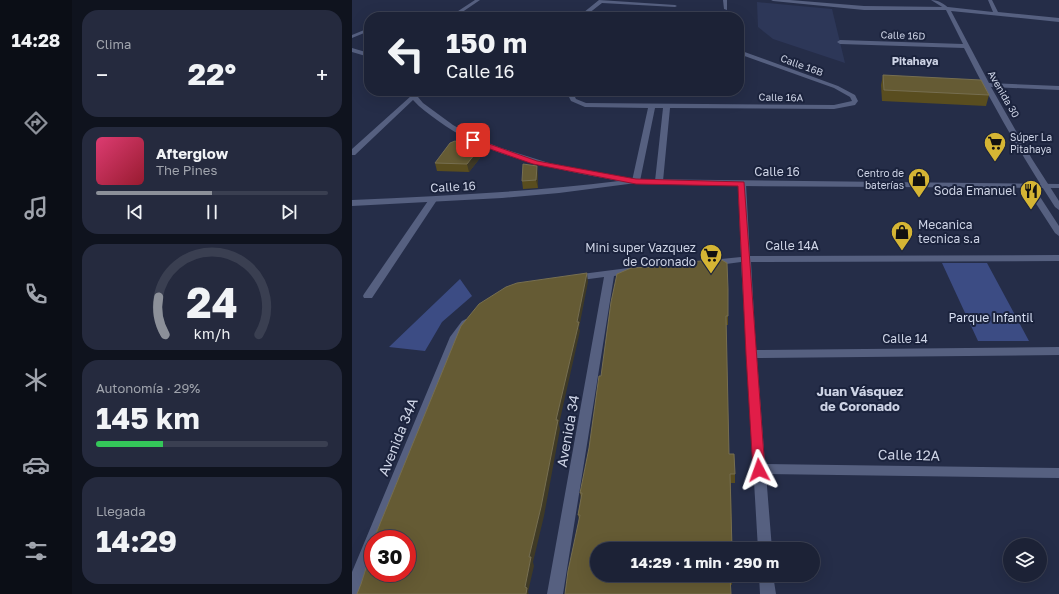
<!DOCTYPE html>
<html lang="es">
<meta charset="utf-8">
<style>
body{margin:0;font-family:"Golos Text",sans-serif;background:#252a3e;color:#f1f3f6;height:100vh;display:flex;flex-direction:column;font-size:15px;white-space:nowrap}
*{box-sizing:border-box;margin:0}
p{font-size:13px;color:#a0a4ad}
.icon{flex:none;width:22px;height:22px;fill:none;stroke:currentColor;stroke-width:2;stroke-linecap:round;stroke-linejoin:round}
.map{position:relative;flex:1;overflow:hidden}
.details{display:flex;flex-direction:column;gap:10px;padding:10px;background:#0f131e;width:280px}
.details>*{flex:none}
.top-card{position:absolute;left:12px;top:12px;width:380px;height:84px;border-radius:16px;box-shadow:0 4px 16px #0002,0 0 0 1px #3a3f51;background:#1c2236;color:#f1f3f6;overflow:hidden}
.tools{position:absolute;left:651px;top:538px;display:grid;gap:8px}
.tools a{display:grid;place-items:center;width:44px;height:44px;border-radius:50%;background:#1c2236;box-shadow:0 4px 16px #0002,0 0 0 1px #3a3f51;font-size:20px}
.speed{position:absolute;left:12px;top:530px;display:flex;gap:8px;font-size:20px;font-weight:700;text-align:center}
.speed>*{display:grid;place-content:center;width:52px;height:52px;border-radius:50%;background:#1c2236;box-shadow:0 4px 16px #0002,0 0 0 1px #3a3f51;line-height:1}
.speed .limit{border:6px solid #d22;background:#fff;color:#111}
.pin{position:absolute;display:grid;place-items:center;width:34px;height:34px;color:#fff;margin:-17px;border-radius:8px;box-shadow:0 2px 6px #0006}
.me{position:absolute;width:44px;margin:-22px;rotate:356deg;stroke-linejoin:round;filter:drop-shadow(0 0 3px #0008)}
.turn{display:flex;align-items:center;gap:14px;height:84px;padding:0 16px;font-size:18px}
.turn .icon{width:52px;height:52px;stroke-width:2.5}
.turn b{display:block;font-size:28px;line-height:34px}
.big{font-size:30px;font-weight:700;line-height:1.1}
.details .card{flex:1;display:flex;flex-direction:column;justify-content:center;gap:6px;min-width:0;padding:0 14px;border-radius:16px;background:#252a3e}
.details .dial{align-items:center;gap:0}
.dial svg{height:104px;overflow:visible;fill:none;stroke:#3a3f51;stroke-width:7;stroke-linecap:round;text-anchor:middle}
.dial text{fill:#f1f3f6;stroke:none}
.song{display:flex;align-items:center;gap:12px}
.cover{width:48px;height:48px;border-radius:6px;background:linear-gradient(135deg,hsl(340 70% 55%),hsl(350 70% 35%))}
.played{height:4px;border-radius:2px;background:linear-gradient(90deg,#8c9099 50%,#3a3f51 50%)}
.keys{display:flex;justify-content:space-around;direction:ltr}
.heat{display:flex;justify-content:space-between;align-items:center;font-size:22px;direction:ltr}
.charge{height:6px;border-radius:3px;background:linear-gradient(90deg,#34c759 29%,#3a3f51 0)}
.trip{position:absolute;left:238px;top:542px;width:230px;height:40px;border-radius:20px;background:#1c2236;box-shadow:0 4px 16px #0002,0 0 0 1px #3a3f51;font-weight:700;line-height:40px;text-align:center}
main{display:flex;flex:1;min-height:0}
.menu{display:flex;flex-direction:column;width:72px;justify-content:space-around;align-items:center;background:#0b0e16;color:#a0a4ad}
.menu .icon{width:28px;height:28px}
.menu .on{color:#8c9099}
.menu b{font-size:18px;color:#f1f3f6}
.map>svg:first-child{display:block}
.built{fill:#2d3758}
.green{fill:#3c4c84}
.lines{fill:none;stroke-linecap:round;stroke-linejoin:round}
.service{fill:#566080;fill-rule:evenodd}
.minor{fill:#566080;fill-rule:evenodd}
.tertiary{fill:#566080;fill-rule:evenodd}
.wall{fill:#594d1f}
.shaded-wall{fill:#3f3a26}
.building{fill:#655b34;stroke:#766e50}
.route{fill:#e11d48;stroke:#92132f}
.labels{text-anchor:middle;stroke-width:4;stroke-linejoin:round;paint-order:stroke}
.far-street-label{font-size:10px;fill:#cdd3e5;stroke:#1b233d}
.far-poi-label{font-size:10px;fill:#cdd3e5;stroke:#1b233d;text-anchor:start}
.far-neighbourhood-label{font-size:11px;font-weight:bold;fill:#cdd3e5;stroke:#1b233d}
.street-label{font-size:12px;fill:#cdd3e5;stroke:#1b233d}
.poi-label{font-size:12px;fill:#cdd3e5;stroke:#1b233d;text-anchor:end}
.park-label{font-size:12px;fill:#d7dff3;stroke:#1b233d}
.neighbourhood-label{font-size:13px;font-weight:bold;fill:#cdd3e5;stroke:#1b233d}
.near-street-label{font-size:14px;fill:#cdd3e5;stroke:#1b233d}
</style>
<main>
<nav class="menu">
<b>14:28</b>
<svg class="icon on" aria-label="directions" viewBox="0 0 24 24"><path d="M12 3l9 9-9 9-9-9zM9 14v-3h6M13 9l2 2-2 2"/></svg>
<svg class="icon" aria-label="music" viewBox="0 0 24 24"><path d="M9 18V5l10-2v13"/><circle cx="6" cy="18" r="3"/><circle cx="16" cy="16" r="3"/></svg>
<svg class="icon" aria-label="phone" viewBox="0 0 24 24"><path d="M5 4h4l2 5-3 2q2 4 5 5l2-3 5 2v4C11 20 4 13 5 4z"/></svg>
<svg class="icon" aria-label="climate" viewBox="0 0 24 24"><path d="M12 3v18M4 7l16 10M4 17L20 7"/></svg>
<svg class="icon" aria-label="car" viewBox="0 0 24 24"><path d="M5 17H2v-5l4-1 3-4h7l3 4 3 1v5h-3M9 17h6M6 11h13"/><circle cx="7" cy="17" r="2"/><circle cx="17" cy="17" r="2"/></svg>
<svg class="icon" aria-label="filters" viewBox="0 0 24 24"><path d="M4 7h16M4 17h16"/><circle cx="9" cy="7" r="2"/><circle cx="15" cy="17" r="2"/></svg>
</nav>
<section class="details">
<div class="card"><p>Clima</p>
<div class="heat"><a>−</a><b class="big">22°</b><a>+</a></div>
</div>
<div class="card">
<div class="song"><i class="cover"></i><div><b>Afterglow</b><p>The Pines</p></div></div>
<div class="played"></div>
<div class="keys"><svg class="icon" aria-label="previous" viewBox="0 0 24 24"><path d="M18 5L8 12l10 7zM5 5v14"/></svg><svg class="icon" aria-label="pause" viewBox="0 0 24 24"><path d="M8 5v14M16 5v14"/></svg><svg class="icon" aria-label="next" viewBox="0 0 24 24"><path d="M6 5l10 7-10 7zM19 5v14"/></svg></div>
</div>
<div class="card dial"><svg viewBox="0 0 100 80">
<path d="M14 69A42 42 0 1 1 86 69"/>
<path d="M14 69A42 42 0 0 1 9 40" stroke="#8c9099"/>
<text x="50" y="56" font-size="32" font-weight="700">24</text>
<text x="50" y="72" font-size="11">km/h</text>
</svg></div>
<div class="card"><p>Autonomía · 29%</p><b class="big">145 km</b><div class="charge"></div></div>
<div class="card"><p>Llegada</p><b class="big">14:29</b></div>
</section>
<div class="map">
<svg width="707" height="594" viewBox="0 0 707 594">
<rect width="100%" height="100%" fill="#252d48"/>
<!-- built -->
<path class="built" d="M 405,2 L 480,9 L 493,63 L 421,39 L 406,27 Z"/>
<!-- green -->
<path class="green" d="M 590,263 L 635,263 L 677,341 L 626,341 Z
M 108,279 L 120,296 L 90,322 L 73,351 L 37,347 Z"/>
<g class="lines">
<!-- service -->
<path class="service" d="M 371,0 L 375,0 L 375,10 L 372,9 Z
M 579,0 C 587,0 592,4 598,9 L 595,10 Z
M 17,28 L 17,31 L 0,38 L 0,35 Z"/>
<!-- minor -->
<path class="minor" d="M 247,0 L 323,5 L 325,6 L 323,7 L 250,3 L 232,17 L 226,17 Z
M 419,0 L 438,0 L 512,6 L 596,7 L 641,12 L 636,0 L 640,0 L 646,12 L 707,18 L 707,22 L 599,11 L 637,83 L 707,86 L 707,90 L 639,87 L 680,159 L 707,201 L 707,210 L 703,207 C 669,155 639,102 612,48 L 488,44 L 485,42 L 488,40 L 611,44 L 594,10 L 512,10 L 421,1 Z
M 387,50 L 486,86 L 503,95 L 506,101 L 503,105 L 482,109 L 318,108 L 311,181 L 307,183 L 303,181 L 311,108 L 303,108 L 288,181 L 284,183 L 280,181 L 296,108 L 233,107 L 219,101 L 217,97 L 222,91 L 229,91 L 223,97 L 224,99 L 234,103 L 482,105 L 500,101 L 498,97 L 482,88 L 387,54 Z
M 387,182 L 390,182 L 394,184 L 398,256 L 707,255 L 707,261 L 399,262 L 404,350 L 707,347 L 707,355 L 405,358 L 413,464 L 707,468 L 707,478 L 414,474 L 420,549 L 406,549 L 389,262 L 359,266 L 354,263 L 359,260 L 389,257 L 386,184 Z
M 673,183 L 679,183 L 707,226 L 707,236 L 703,233 L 672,185 Z
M 78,198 L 84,198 L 85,200 L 20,298 L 12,298 L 11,296 L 12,294 Z
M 284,267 L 287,268 L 289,270 L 287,272 L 262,276 L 211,594 L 195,594 L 252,277 L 222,281 L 217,278 L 222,275 Z
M 114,319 L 118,321 L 119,323 L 108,338 L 28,539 L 21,539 L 21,556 L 6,594 L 0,594 L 0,572 L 98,337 L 110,321 Z
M 407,575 L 421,575 L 424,594 L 408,594 Z"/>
<!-- tertiary -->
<path class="tertiary" d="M 123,0 L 128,0 L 103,17 L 97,17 Z
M 0,48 L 17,53 L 17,57 L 0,52 Z
M 57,91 L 63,91 L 66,97 L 71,103 L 101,125 L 124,138 L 149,148 L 197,163 L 279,179 L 707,184 L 707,188 L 390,186 L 284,183 L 207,193 L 150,198 L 0,206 L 0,200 C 90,196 177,192 267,181 C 204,169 138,159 85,120 C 77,114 68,108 61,100 L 3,155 L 0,155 L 0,149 L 59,96 Z"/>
</g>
<!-- wall -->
<path class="wall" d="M 531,75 L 637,95 L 634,106 L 530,101 L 529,85 Z
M 126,150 L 128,158 L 117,172 L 85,171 L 83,163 Z
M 186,174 L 186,188 L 171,189 L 170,181 Z
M 301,267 L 376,289 L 376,325 L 374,325 L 377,454 L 383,474 L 383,483 L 379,483 L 380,575 L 380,585 L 227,519 L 226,515 L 229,499 L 228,493 L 237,448 L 249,376 Z"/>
<!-- shaded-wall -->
<path class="shaded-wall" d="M 126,150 L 128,158 L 117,172 L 115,164 Z
M 185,166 L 186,174 L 186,188 L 184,180 Z
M 235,273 L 236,282 L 227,328 L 228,331 L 207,424 L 208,429 L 192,516 L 181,562 L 182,566 L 176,592 L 177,594 L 174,594 L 173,587 L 177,557 L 204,420 L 225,322 Z"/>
<!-- building -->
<path class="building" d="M 531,75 L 629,80 L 637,95 L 532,90 Z
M 103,141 L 126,150 L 115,164 L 83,163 L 98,143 Z
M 171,164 L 185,166 L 184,180 L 170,181 Z
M 368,259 L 375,263 L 376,289 L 376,316 L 374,316 L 377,454 L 382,454 L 383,474 L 378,474 L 380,549 L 245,549 L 245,575 L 380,575 L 380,577 L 378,577 L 379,594 L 213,594 L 216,571 L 228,515 L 226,515 L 230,493 L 228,493 L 237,448 L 247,376 L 249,376 L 259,302 L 265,274 L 279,268 L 301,267 L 301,266 Z
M 235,273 L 225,322 L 227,322 L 204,420 L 206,420 L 189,507 L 177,557 L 179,557 L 173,587 L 175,588 L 174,594 L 5,594 L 9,584 L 21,546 L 21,573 L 55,573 L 55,539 L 23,539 L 24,536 L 23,536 L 109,326 L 127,304 L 154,287 L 165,283 Z"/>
<!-- route -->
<path class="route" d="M 118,139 L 123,139 L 185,161 L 284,179 L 392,182 L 413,470 L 411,473 L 407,474 L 403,473 L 401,470 L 394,354 L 386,186 L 284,184 L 181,164 L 118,142 Z"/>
<!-- icons -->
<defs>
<g id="supermarket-pin" transform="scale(1.15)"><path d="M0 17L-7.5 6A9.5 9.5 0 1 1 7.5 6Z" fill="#d5b534" stroke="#1b233d"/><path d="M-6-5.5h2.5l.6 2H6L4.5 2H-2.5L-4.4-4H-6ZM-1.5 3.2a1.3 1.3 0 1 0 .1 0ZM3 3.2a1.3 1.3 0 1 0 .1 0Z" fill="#111"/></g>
<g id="shop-pin" transform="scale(1.15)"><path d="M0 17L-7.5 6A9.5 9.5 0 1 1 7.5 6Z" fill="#d5b534" stroke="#1b233d"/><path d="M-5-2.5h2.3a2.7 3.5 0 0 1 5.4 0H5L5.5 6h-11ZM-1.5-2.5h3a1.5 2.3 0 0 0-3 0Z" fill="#111"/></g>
<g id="restaurant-pin" transform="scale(1.15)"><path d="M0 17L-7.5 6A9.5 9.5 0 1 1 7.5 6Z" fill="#d5b534" stroke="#1b233d"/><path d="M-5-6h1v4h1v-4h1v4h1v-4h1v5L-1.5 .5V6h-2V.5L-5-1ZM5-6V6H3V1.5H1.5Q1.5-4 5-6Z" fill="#111"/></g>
</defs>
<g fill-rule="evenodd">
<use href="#supermarket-pin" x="643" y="143"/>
<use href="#shop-pin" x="567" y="179"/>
<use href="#restaurant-pin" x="679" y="191"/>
<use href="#shop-pin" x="550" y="232"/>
<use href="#supermarket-pin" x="359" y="255"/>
</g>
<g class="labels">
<!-- far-street labels -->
<g class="far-street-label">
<text transform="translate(551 35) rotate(2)" y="4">Calle 16D</text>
<text transform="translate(450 65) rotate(20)" y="4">Calle 16B</text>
<text transform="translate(652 94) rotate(60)" y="4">Avenida 30</text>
<text transform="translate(429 97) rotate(1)" y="4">Calle 16A</text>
</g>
<!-- far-poi labels -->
<g class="far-poi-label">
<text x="658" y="141">Súper La<tspan x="658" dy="12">Pitahaya</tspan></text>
<text x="552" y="177" text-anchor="end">Centro de<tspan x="552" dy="12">baterías</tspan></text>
</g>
<!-- far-neighbourhood labels -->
<g class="far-neighbourhood-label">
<text x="563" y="65">Pitahaya</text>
</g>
<!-- street labels -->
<g class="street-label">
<text x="425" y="176">Calle 16</text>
<text transform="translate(101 187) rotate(-3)" y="4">Calle 16</text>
<text x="440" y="250">Calle 14A</text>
<text x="553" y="343">Calle 14</text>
</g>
<!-- poi labels -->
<g class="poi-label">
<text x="664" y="195">Soda Emanuel</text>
<text x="566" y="229" text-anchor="start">Mecanica<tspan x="566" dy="14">tecnica s.a</tspan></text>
<text x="344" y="252">Mini super Vazquez<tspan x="344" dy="14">de Coronado</tspan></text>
</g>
<!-- park labels -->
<g class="park-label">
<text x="639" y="322">Parque Infantil</text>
</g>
<!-- neighbourhood labels -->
<g class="neighbourhood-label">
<text x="508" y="396">Juan Vásquez<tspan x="508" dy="15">de Coronado</tspan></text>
</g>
<!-- near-street labels -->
<g class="near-street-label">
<text transform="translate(216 431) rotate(-80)" y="5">Avenida 34</text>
<text transform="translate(46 437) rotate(-68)" y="5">Avenida 34A</text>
<text transform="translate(557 455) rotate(1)" y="5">Calle 12A</text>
</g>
</g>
</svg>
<div class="tools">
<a><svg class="icon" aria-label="layers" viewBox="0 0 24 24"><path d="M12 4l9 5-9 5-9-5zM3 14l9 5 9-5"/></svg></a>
</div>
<div class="speed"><div class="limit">30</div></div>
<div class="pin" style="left:121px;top:140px;background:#d93025"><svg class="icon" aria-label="arrive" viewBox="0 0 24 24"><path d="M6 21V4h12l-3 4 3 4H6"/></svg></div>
<svg class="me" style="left:407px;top:470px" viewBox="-20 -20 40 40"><path d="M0-17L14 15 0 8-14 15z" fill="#e11d48" stroke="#fff" stroke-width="4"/></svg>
<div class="trip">14:29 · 1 min · 290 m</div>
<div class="top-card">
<div class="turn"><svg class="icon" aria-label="left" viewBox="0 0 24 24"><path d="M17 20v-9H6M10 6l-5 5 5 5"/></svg><div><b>150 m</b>Calle 16</div></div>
</div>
</div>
</main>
